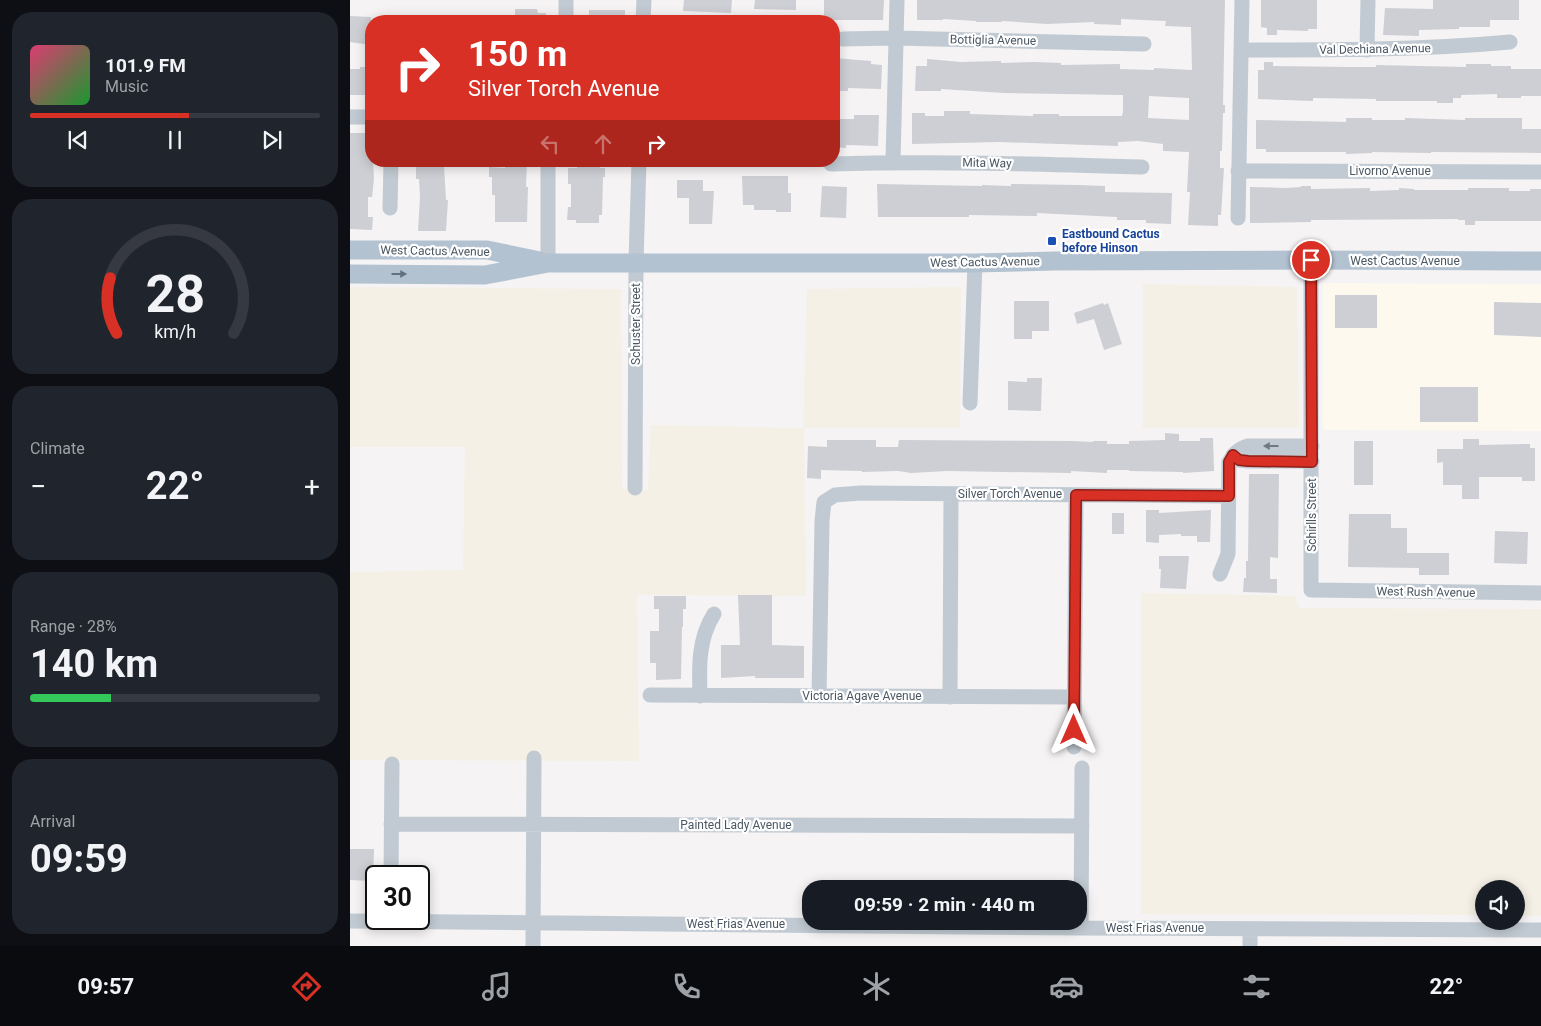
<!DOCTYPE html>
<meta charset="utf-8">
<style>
body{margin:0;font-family:Roboto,sans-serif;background:#20242c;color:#f1f3f6;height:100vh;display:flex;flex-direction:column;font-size:19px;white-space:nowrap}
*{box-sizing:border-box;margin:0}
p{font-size:16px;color:#9ea1a6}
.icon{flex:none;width:28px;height:28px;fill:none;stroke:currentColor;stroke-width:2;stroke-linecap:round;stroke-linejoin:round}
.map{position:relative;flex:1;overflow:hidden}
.details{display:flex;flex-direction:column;gap:12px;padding:12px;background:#0d0f14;width:350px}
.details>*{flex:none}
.banner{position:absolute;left:15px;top:15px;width:475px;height:152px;border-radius:20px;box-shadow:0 2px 12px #0003;background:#d93025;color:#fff;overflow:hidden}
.tools{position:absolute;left:1125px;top:880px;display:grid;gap:10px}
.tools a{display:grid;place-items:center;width:50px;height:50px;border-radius:50%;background:#171b24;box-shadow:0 2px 12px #0003;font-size:25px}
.speed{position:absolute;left:15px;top:865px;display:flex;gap:10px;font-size:25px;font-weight:700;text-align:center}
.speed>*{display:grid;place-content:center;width:65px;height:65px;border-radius:50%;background:#171b24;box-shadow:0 2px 12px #0003;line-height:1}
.speed .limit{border:2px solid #111;border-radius:8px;background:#fff;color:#111}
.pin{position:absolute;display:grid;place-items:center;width:42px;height:42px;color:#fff;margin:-21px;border:2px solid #fff;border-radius:50%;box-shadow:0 1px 5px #0007}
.me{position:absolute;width:55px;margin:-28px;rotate:0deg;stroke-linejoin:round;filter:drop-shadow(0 0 4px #0008)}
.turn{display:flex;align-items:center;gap:18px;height:105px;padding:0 20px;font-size:22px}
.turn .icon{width:65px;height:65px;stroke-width:2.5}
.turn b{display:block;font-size:35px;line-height:42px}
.lanes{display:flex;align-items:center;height:48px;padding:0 20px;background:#0003;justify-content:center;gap:25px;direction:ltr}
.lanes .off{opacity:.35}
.big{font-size:38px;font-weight:700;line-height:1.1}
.details .card{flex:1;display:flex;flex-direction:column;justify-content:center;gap:8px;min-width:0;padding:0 18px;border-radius:20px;background:#20242c}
.details .dial{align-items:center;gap:0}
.dial svg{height:130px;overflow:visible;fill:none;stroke:#363941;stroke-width:7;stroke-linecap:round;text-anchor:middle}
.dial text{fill:#f1f3f6;stroke:none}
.song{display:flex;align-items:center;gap:15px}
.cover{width:60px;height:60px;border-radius:8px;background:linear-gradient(135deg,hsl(340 70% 55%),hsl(130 70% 35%))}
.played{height:5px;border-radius:2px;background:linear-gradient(90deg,#d93025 55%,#363941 55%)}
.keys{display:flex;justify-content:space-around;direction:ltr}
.heat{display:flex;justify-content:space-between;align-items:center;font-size:28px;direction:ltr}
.charge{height:8px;border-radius:4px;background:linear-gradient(90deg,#34c759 28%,#363941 0)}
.trip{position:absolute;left:452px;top:880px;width:285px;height:50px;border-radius:20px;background:#171b24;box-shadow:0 2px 12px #0003;font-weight:700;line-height:50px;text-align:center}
.tab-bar{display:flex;height:80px;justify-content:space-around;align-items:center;background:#090b0e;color:#9ea1a6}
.tab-bar .icon{width:35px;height:35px}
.tab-bar .current{color:#d93025}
.tab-bar b{font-size:22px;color:#f1f3f6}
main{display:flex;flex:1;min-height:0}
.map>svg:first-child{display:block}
.commercial{fill:#fdf9ef}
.sand{fill:#f5f0e5}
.building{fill:#cdcfd5;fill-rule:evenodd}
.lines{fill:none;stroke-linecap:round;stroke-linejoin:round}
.minor{stroke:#c1cad2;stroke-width:15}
.major{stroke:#b3c2d1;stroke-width:19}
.oneway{fill:#64717d}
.oneway2{fill:#6e7983}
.route-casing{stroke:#8d1f18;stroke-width:12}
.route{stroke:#d93025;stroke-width:9}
.transit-dot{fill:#1a4fb4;stroke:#fff;stroke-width:2}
.labels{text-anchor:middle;stroke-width:4.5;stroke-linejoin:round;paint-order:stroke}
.street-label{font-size:12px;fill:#4a5661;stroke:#fff}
.transit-label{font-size:12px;font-weight:bold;fill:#164399;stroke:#fff;text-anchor:start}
</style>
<main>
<section class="details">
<div class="card">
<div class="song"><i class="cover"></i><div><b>101.9 FM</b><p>Music</p></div></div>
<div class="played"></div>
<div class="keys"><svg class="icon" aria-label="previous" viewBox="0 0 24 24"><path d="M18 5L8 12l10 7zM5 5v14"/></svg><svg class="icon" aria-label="pause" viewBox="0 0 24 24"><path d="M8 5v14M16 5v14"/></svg><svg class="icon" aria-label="next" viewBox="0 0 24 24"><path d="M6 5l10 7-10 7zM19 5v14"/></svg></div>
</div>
<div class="card dial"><svg viewBox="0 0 100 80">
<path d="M14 69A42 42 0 1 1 86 69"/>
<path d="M14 69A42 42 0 0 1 10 35" stroke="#d93025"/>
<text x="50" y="56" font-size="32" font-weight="700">28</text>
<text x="50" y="72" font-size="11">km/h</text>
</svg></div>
<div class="card"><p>Climate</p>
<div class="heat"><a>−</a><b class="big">22°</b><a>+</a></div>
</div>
<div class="card"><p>Range · 28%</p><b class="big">140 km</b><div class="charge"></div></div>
<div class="card"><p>Arrival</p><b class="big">09:59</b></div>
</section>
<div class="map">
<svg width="1191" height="946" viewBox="0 0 1191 946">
<rect width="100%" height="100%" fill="#f5f3f3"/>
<!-- commercial -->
<path class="commercial" d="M 973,283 L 1191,284 L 1191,431 L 973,430 Z"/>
<!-- sand -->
<path class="sand" d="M 793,284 L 947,287 L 949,428 L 793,428 Z
M 0,287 L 271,289 L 272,489 L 298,490 L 301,425 L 453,428 L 457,289 L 611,287 L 610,428 L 454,428 L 456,596 L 287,595 L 289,761 L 0,760 L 0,572 L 113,570 L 115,447 L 0,447 Z
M 791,593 L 945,596 L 949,608 L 1191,609 L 1191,916 L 1166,916 L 1166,889 L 1134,889 L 1134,915 L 791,914 Z"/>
<!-- building -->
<path class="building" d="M 334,0 L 382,0 L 381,13 L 333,11 Z
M 405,0 L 446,0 L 446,10 L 404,9 Z
M 474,0 L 534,0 L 533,20 L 474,20 Z
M 567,0 L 875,0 L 873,105 L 875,105 L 875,113 L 873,113 L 872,151 L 870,151 L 870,168 L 874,168 L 871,215 L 868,215 L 868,226 L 838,225 L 840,192 L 837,192 L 839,152 L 813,151 L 813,144 L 788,141 L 768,142 L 768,146 L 649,142 L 562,144 L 562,113 L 575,113 L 575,116 L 594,116 L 594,111 L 620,111 L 620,114 L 683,116 L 683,114 L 709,114 L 709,116 L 772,116 L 773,111 L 773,95 L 654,93 L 591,89 L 591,91 L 565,91 L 566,66 L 577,66 L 577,59 L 611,62 L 651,61 L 651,63 L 684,62 L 711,63 L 711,65 L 770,64 L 770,69 L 804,70 L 804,68 L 842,70 L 841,27 L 815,26 L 816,21 L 771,19 L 771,25 L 744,24 L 744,22 L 697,24 L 652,21 L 652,22 L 626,22 L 626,21 L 593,19 L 593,20 L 567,20 ZM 799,96 L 839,98 L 839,120 L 798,118 Z
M 911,0 L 967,0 L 967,29 L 958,29 L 958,31 L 927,30 L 927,35 L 917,35 L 917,28 L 911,27 Z
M 1083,0 L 1169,0 L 1169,20 L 1140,20 L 1140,27 L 1109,27 L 1109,29 L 1069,30 L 1069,36 L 1033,35 L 1035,8 L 1083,9 Z
M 165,9 L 187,9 L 188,13 L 196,13 L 196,21 L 165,21 Z
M 239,10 L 275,10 L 275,21 L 239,21 Z
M 0,16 L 21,17 L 21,45 L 0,42 Z
M 484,58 L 521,61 L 521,64 L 532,65 L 531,89 L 498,88 L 498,91 L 484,91 Z
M 914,62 L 923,62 L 923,66 L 998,67 L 1026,67 L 1026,65 L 1116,67 L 1116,64 L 1141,64 L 1141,66 L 1161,66 L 1161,69 L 1191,69 L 1191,96 L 1171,96 L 1171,98 L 1147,98 L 1147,94 L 1111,95 L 1111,98 L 1103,98 L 1103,103 L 1087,103 L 1087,101 L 1026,101 L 1026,99 L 963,98 L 963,101 L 908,99 L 908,70 L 914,70 Z
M 10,67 L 21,67 L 21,95 L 0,95 L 0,69 L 10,69 Z
M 504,115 L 529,115 L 528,146 L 496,145 L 496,148 L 484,147 L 484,119 L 504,119 Z
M 996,118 L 1022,118 L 1022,120 L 1055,120 L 1055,118 L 1115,120 L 1115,118 L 1172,118 L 1172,129 L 1191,129 L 1191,153 L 1081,152 L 1081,153 L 1022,152 L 1022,153 L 996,154 L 996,152 L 916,152 L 916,149 L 906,149 L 906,120 L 996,122 Z
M 0,133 L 21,133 L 21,161 L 23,161 L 24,179 L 22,197 L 18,197 L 18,217 L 23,217 L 22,230 L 0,229 Z
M 66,161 L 92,161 L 92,166 L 94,166 L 96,200 L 98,200 L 96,231 L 68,231 L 70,197 L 69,179 L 66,179 Z
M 155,161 L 177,161 L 176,187 L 178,187 L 177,222 L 145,222 L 145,195 L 142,195 L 142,177 L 139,177 L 139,167 L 155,168 Z
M 227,161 L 250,161 L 250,168 L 255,168 L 255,177 L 253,177 L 252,215 L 249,215 L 249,223 L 226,223 L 226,220 L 217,220 L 218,207 L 221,207 L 221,184 L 218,184 L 218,168 L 227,168 Z
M 392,176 L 438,176 L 438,193 L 441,193 L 441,212 L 426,212 L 426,210 L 404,210 L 404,205 L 393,205 Z
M 327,180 L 353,180 L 353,191 L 364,191 L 362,224 L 339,224 L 339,198 L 327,198 Z
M 527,184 L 632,186 L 632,185 L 661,186 L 661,184 L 729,185 L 755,186 L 755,192 L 822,193 L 821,224 L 796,223 L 796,220 L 767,220 L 767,217 L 687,213 L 687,216 L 619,215 L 619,217 L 528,217 Z
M 472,186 L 497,187 L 496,218 L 470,217 Z
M 951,186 L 961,186 L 961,189 L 1020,188 L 1020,191 L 1049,190 L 1049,188 L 1064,189 L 1064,190 L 1118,190 L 1118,188 L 1159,188 L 1159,191 L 1180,191 L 1180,189 L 1191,189 L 1191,221 L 1125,221 L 1125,225 L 1115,225 L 1115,220 L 1108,220 L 1108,219 L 961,220 L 961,222 L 900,223 L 900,187 L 936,188 L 951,187 Z
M 985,295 L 1027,295 L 1027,328 L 985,328 Z
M 664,301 L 699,301 L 699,331 L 682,331 L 682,339 L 664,339 Z
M 1144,302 L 1191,303 L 1191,337 L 1144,335 Z
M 753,303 L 754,305 L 758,303 L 772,344 L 754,350 L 744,319 L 727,324 L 724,313 Z
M 677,378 L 692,378 L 691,411 L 658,410 L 658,381 L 677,382 Z
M 1070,387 L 1128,387 L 1128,422 L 1070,422 Z
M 815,433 L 829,434 L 829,441 L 850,441 L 850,438 L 863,438 L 864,471 L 833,473 L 833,472 L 779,471 L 779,470 L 757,470 L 757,473 L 721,471 L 721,473 L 597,471 L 561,473 L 548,471 L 512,472 L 512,471 L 471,470 L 471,479 L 457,478 L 458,446 L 477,447 L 477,440 L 526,440 L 526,447 L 548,447 L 549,440 L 721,441 L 743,442 L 743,441 L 757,441 L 757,444 L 779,444 L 779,441 L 815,440 Z
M 1113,439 L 1129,439 L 1129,445 L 1180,444 L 1180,448 L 1185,448 L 1185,481 L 1172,481 L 1172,477 L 1129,477 L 1129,499 L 1112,499 L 1112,485 L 1093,485 L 1093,462 L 1087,463 L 1087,449 L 1113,449 Z
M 1004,441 L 1023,441 L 1023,485 L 1004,485 Z
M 899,474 L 929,474 L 928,558 L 920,557 L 920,579 L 927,579 L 927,593 L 893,592 L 894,578 L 896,578 L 896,561 L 898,561 Z
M 796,510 L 809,510 L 809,513 L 861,510 L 860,542 L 847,542 L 847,536 L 831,536 L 831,534 L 809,535 L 809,543 L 796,542 Z
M 762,513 L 774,513 L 774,534 L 762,534 Z
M 999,514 L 1041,514 L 1041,528 L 1057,528 L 1057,553 L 1099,553 L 1099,575 L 1069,575 L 1069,568 L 998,567 Z
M 1145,531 L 1178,532 L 1177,564 L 1144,563 Z
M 809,556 L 839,556 L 836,589 L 810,588 L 811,569 L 809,569 Z
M 388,595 L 422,595 L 422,645 L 454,646 L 454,678 L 405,678 L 405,676 L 371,678 L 371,645 L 390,645 Z
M 304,596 L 336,596 L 336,609 L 333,609 L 333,627 L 332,627 L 331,679 L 306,680 L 306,663 L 300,663 L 300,631 L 309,631 L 309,609 L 304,609 Z
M 0,849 L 24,849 L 23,881 L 0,880 Z"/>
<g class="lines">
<!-- minor -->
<path class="minor" d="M 216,21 L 216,0
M 293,21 L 294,0
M 493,39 L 546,38 L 794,44
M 891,50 C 981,50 1070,50 1160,42
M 1017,50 L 1018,0
M 0,117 L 21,117
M 198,161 L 198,263
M 543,162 L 547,0
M 481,164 C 585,161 688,164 792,167
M 888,171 L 1191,172
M 40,208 L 41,161
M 888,218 L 892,0
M 961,260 L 961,590 L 1191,593
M 620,403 L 625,263
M 883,455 L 889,460 L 898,461 L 962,461
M 285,488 L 286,263 L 289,161
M 870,574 L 878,554 L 879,462 C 884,454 888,449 898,446 L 962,446
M 300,695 L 724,697
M 350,696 C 349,667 348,639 364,614
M 469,696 L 472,521 L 474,502 L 485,495 L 511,493 L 879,496
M 600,697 L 601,494
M 724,747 L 726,495
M 41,824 L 732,826
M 41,876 L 42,764
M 0,921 L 731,928 L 1191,930
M 731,928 L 732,768
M 183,946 L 184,758
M 900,946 L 900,929"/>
<!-- major -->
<path class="major" d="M 0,250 L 137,250 L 190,261
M 0,274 L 135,275 L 198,263 L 625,263 L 705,261 L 961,260 L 1191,261"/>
</g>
<!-- one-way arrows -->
<defs><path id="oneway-solid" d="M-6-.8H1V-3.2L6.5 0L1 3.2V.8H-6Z" transform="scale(1.25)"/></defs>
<use class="oneway" href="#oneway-solid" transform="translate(49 274)"/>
<use class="oneway2" href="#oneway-solid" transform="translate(921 446) rotate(180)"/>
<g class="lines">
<!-- route casing -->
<g class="route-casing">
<path id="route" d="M 724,730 L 726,495 L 879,496 L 879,462 L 883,455 L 889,460 L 898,461 L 962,462 L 961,260"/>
</g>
<!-- route -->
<use href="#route" class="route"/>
</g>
<!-- markers -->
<rect class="transit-dot" x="697" y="236" width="10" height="10" rx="2.5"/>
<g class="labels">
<!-- street labels -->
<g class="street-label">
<text transform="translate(643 40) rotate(1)" y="4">Bottiglia Avenue</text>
<text transform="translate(1025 49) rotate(-1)" y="4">Val Dechiana Avenue</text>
<text transform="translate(637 163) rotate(1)" y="4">Mita Way</text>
<text x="1040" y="175">Livorno Avenue</text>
<text transform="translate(85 251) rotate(1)" y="4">West Cactus Avenue</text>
<text x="1055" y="265">West Cactus Avenue</text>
<text transform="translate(635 262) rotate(-1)" y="4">West Cactus Avenue</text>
<text transform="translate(286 324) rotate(-90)" y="4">Schuster Street</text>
<text x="660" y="498">Silver Torch Avenue</text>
<text transform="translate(962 515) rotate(-90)" y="4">Schirlls Street</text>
<text transform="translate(1076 592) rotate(1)" y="4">West Rush Avenue</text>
<text x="512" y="700">Victoria Agave Avenue</text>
<text x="386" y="829">Painted Lady Avenue</text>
<text x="386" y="928">West Frias Avenue</text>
<text x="805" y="932">West Frias Avenue</text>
</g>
<!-- transit labels -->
<g class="transit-label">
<text x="712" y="238">Eastbound Cactus<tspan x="712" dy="14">before Hinson</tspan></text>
</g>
</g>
</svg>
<div class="tools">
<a><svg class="icon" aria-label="sound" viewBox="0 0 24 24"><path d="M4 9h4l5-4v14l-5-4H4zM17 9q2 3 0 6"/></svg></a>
</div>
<div class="speed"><div class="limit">30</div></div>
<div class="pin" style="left:961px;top:260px;background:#d93025"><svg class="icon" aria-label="arrive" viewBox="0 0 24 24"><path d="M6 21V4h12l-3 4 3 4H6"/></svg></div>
<svg class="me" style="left:724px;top:730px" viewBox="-20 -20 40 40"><path d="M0-17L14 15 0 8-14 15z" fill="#d93025" stroke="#fff" stroke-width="4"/></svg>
<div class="trip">09:59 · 2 min · 440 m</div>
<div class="banner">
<div class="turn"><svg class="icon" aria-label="right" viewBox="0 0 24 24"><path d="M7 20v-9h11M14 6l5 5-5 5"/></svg><div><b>150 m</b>Silver Torch Avenue</div></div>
<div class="lanes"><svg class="icon off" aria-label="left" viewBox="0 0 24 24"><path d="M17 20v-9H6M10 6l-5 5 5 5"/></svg><svg class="icon off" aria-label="ahead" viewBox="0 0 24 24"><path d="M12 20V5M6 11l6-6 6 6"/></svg><svg class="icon" aria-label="right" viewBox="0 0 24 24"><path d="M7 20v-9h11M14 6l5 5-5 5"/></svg></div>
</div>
</div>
</main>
<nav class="tab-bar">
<b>09:57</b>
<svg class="icon current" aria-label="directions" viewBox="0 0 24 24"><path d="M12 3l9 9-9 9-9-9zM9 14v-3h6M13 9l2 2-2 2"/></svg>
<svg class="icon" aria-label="music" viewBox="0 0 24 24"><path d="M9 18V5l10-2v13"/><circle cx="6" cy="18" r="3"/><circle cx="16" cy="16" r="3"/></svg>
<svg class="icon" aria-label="phone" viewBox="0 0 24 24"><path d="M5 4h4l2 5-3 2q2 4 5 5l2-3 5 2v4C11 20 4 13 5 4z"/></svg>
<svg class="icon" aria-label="climate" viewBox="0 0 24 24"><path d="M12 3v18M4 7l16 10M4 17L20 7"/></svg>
<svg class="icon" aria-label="car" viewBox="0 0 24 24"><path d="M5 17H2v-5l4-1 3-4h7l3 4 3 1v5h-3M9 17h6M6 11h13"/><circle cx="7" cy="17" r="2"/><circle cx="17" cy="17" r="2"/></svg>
<svg class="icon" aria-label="filters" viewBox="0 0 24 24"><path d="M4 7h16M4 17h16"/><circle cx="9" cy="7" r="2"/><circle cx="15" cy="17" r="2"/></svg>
<b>22°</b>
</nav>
